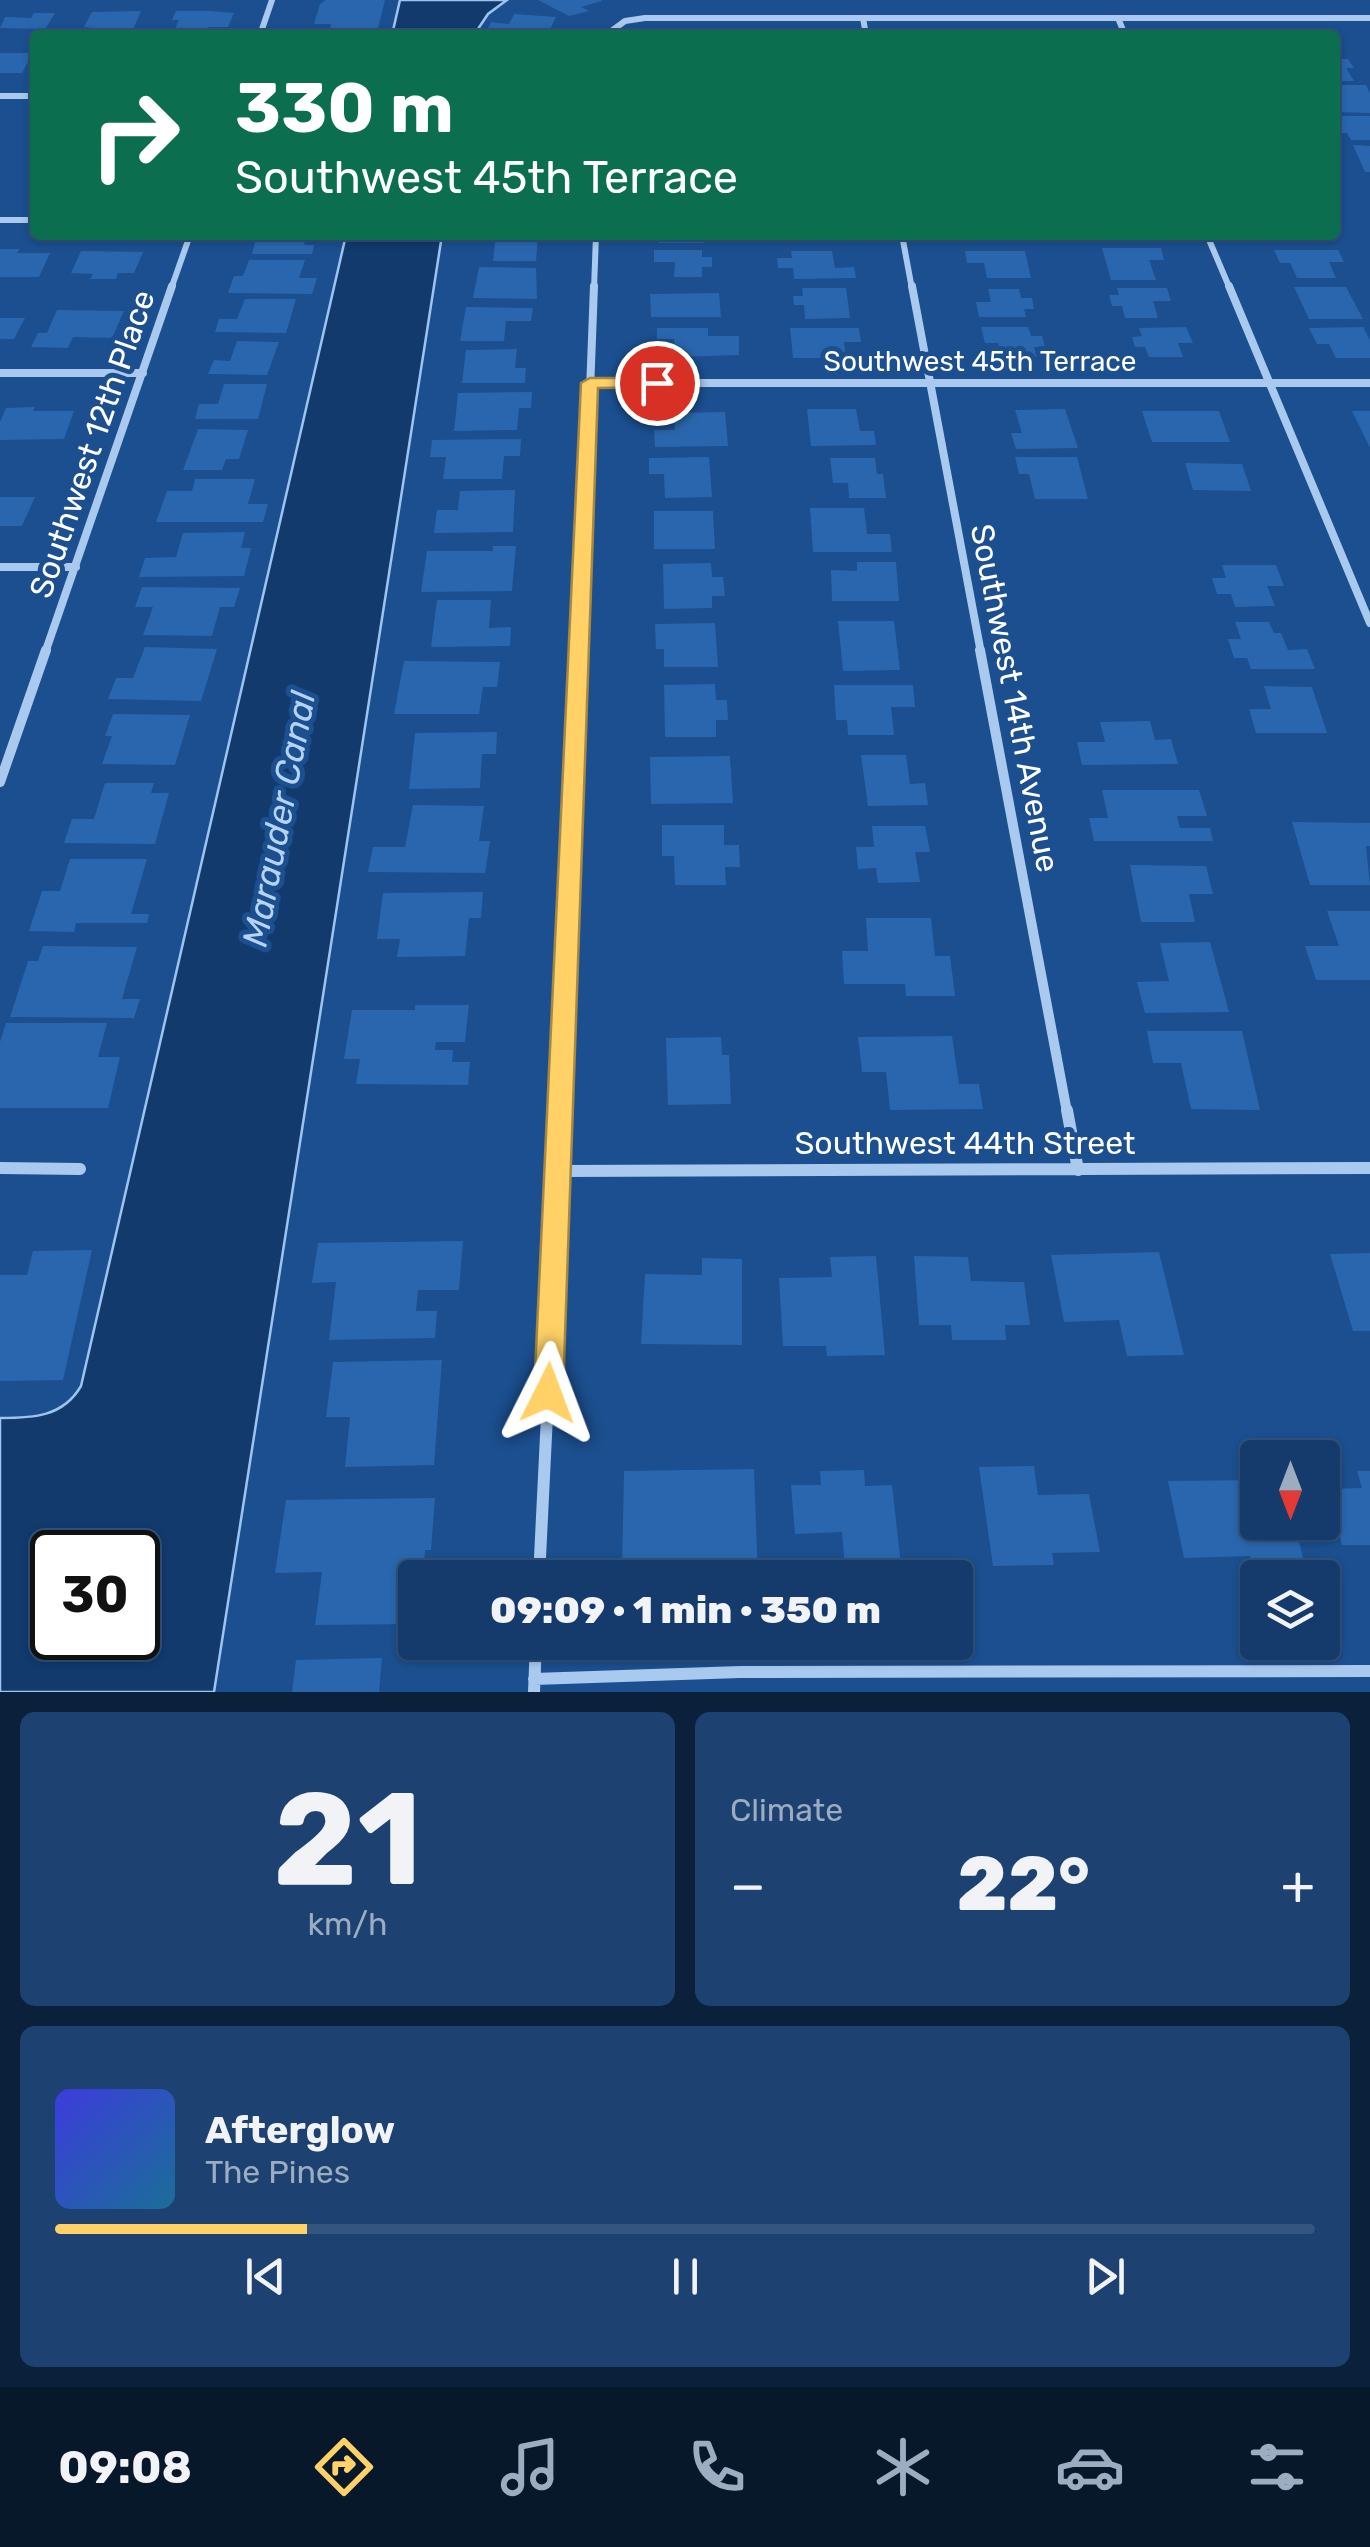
<!DOCTYPE html>
<meta charset="utf-8">
<style>
body{margin:0;font-family:Rubik,sans-serif;background:#1d4271;color:#f1f3f6;height:100vh;display:flex;flex-direction:column;font-size:38px;white-space:nowrap}
*{box-sizing:border-box;margin:0}
p{font-size:32px;color:#9dadc1}
.icon{flex:none;width:55px;height:55px;fill:none;stroke:currentColor;stroke-width:2;stroke-linecap:round;stroke-linejoin:round}
.map{position:relative;height:1692px;overflow:hidden}
.sheet{display:flex;flex-direction:column;gap:20px;padding:20px;background:#0b203b;flex:1}
.sheet>*{flex:none}
.hud{position:absolute;left:30px;top:30px;width:1310px;height:210px;border-radius:10px;box-shadow:0 2px 8px #0004,0 0 0 2px #33557e;background:#0b6e4f;color:#fff;overflow:hidden}
.needle{width:65px;rotate:180deg}
.buttons{position:absolute;left:1240px;top:1440px;display:grid;gap:20px}
.buttons a{display:grid;place-items:center;width:100px;height:100px;border-radius:10px;background:#143b6b;box-shadow:0 2px 8px #0004,0 0 0 2px #33557e;font-size:50px}
.speed{position:absolute;left:30px;top:1530px;display:flex;gap:20px;font-size:50px;font-weight:700;text-align:center}
.speed>*{display:grid;place-content:center;width:130px;height:130px;border-radius:50%;background:#143b6b;box-shadow:0 2px 8px #0004,0 0 0 2px #33557e;line-height:1}
.speed .limit{border:5px solid #111;border-radius:15px;background:#fff;color:#111}
.pin{position:absolute;display:grid;place-items:center;width:85px;height:85px;color:#fff;margin:-42px;border:5px solid #fff;border-radius:50%;box-shadow:0 2px 10px #0007}
.me{position:absolute;width:110px;margin:-55px;rotate:3deg;stroke-linejoin:round;filter:drop-shadow(0 0 8px #0008)}
.turn{display:flex;align-items:center;gap:35px;height:210px;padding:0 40px;font-size:45px}
.turn .icon{width:130px;height:130px;stroke-width:2.5}
.turn b{display:block;font-size:70px;line-height:85px}
.big{font-size:75px;font-weight:800;line-height:1.1}
.sheet .card{flex:1;display:flex;flex-direction:column;justify-content:center;gap:15px;min-width:0;padding:0 35px;border-radius:15px;background:#1d4271}
.sheet .dial{align-items:center;gap:0}
.dial b{font-size:130px;line-height:1}
.song{display:flex;align-items:center;gap:30px}
.cover{width:120px;height:120px;border-radius:15px;background:linear-gradient(135deg,hsl(240 70% 55%),hsl(200 70% 35%))}
.played{height:10px;border-radius:5px;background:linear-gradient(90deg,#ffd166 20%,#33557e 20%)}
.keys{display:flex;justify-content:space-around;direction:ltr}
.heat{display:flex;justify-content:space-between;align-items:center;font-size:55px;direction:ltr}
.sheet .tiles{flex:1;display:grid;gap:20px;grid-template-columns:1fr 1fr}
.card:last-child{grid-column:span 2}
.trip{position:absolute;left:398px;top:1560px;width:575px;height:100px;border-radius:10px;background:#143b6b;box-shadow:0 2px 8px #0004,0 0 0 2px #33557e;font-weight:800;line-height:100px;text-align:center}
.tab-bar{display:flex;height:160px;justify-content:space-around;align-items:center;background:#08182b;color:#9dadc1}
.tab-bar .icon{width:70px;height:70px}
.tab-bar .active{color:#ffd166}
.tab-bar b{font-size:45px;color:#f1f3f6}
.map>svg:first-child{display:block}
.water{fill:#123a6d;stroke:#9cc4f0;stroke-width:2.5;fill-rule:evenodd}
.building{fill:#2a66ad}
.lines{fill:none;stroke-linecap:round;stroke-linejoin:round}
.street-far3{stroke:#a9c9ee;stroke-width:6}
.street-far2{stroke:#a9c9ee;stroke-width:8}
.street-far1{stroke:#a9c9ee;stroke-width:10}
.street{stroke:#a9c9ee;stroke-width:12}
.route{fill:#ffd166;stroke:#a68842;stroke-width:2.5}
.labels{text-anchor:middle;stroke-width:10;stroke-linejoin:round;paint-order:stroke}
.far-street-label{font-size:28px;fill:#fff;stroke:#1b4f8f}
.street-label{font-size:32px;fill:#fff;stroke:#1b4f8f}
.water-label{font-size:35px;font-style:italic;fill:#b5d3f5;stroke:#1b4f8f}
</style>
<div class="map">
<svg width="1370" height="1692" viewBox="0 0 1370 1692">
<rect width="100%" height="100%" fill="#1b4f8f"/>
<!-- water -->
<path class="water" d="M 400,0 L 507,0 L 488,14 L 474,35 L 392,35 Z
M 346,235 L 442,235 L 214,1692 L 0,1692 L 0,1418 C 33,1418 63,1417 81,1386 ZM 138,1552 L 138,1638 L 52,1638 L 52,1552 Z"/>
<!-- building -->
<path class="building" d="M 326,0 L 385,0 L 377,32 L 328,35 L 331,24 L 314,24 L 320,4 Z
M 538,0 L 601,0 L 602,1 L 581,7 L 589,11 L 569,16 Z
M 141,11 L 132,32 L 84,27 L 92,12 Z
M 176,11 L 211,11 L 234,13 L 228,27 L 208,27 L 205,33 L 173,33 L 179,20 L 172,20 Z
M 34,13 L 55,13 L 45,29 L 0,28 L 5,17 L 31,18 Z
M 514,14 L 556,17 L 550,30 L 562,31 L 560,35 L 485,34 L 491,22 L 509,24 Z
M 1169,30 L 1217,31 L 1219,35 L 1171,35 Z
M 0,53 L 33,53 L 22,73 L 0,73 Z
M 1335,59 L 1348,59 L 1354,68 L 1346,68 L 1354,81 L 1335,81 Z
M 1335,85 L 1366,85 L 1370,93 L 1370,113 L 1335,112 Z
M 1338,116 L 1370,116 L 1370,140 L 1351,140 L 1347,133 L 1337,133 L 1335,122 L 1342,122 Z
M 1353,145 L 1370,146 L 1370,172 L 1365,172 Z
M 257,235 L 307,235 L 304,245 L 314,245 L 312,254 L 252,254 Z
M 496,235 L 538,235 L 536,261 L 493,261 Z
M 658,235 L 704,235 L 704,243 L 658,243 Z
M 960,235 L 1020,235 L 1021,240 L 961,240 Z
M 1262,235 L 1317,235 L 1320,242 L 1265,242 Z
M 1102,248 L 1161,248 L 1164,260 L 1149,260 L 1156,280 L 1111,280 Z
M 0,249 L 20,249 L 17,253 L 50,253 L 39,277 L 0,277 Z
M 654,250 L 702,250 L 702,257 L 712,257 L 712,267 L 702,267 L 702,277 L 674,277 L 675,262 L 654,262 Z
M 1274,250 L 1338,250 L 1344,262 L 1329,262 L 1336,278 L 1297,278 L 1290,263 L 1280,263 Z
M 81,251 L 143,252 L 134,273 L 118,273 L 116,279 L 90,279 L 93,274 L 71,273 Z
M 791,251 L 832,251 L 835,268 L 854,267 L 856,278 L 794,279 L 793,268 L 778,268 L 777,258 L 792,258 Z
M 965,251 L 1025,251 L 1031,278 L 987,278 L 984,263 L 967,263 Z
M 249,260 L 305,260 L 299,278 L 317,278 L 312,294 L 228,293 L 234,276 L 243,276 Z
M 479,267 L 536,268 L 537,299 L 473,298 Z
M 1294,287 L 1346,287 L 1363,319 L 1309,319 Z
M 802,288 L 846,288 L 850,318 L 805,319 L 804,305 L 794,305 L 793,296 L 803,296 Z
M 1117,288 L 1167,288 L 1171,301 L 1153,301 L 1158,318 L 1125,318 L 1122,306 L 1112,306 L 1109,295 L 1119,295 Z
M 988,289 L 1019,289 L 1021,298 L 1032,298 L 1034,309 L 1024,309 L 1026,317 L 979,317 L 976,302 L 991,302 Z
M 719,293 L 721,317 L 651,317 L 650,294 Z
M 245,299 L 296,299 L 286,333 L 215,332 L 219,319 L 237,319 Z
M 466,307 L 533,308 L 531,321 L 506,321 L 504,341 L 460,341 Z
M 57,310 L 124,311 L 112,338 L 73,337 L 68,348 L 31,347 L 38,333 L 47,333 Z
M 0,318 L 25,318 L 14,339 L 0,339 Z
M 981,327 L 1028,327 L 1031,336 L 1042,336 L 1045,347 L 1034,347 L 1037,357 L 1002,357 L 998,343 L 985,343 Z
M 1186,327 L 1193,343 L 1178,343 L 1183,357 L 1149,357 L 1145,347 L 1135,347 L 1132,337 L 1142,336 L 1139,328 Z
M 1363,327 L 1370,340 L 1370,358 L 1336,358 L 1329,344 L 1317,344 L 1309,328 Z
M 657,328 L 708,328 L 708,336 L 739,336 L 739,355 L 675,357 L 674,339 L 657,339 Z
M 790,328 L 859,328 L 861,342 L 844,342 L 846,358 L 793,358 Z
M 237,341 L 279,342 L 267,375 L 208,374 L 214,360 L 230,361 Z
M 517,349 L 515,368 L 526,368 L 525,383 L 462,383 L 466,350 Z
M 224,384 L 267,384 L 258,419 L 195,419 L 199,404 L 218,404 Z
M 532,392 L 531,408 L 519,408 L 517,430 L 454,431 L 458,393 Z
M 35,407 L 33,411 L 74,411 L 64,439 L 0,440 L 0,422 L 6,408 Z
M 807,409 L 856,409 L 860,431 L 874,431 L 876,445 L 811,446 Z
M 1065,409 L 1078,448 L 1016,449 L 1011,433 L 1022,433 L 1015,410 Z
M 1142,411 L 1219,411 L 1230,442 L 1152,442 Z
M 1352,411 L 1370,411 L 1370,448 Z
M 725,412 L 728,446 L 655,447 L 654,430 L 675,430 L 674,413 Z
M 198,429 L 248,430 L 239,459 L 226,459 L 222,470 L 183,470 Z
M 521,439 L 520,456 L 504,456 L 502,479 L 443,479 L 446,457 L 430,457 L 432,440 Z
M 709,457 L 712,497 L 665,498 L 664,474 L 649,474 L 649,458 Z
M 1015,457 L 1077,457 L 1088,499 L 1035,499 L 1029,474 L 1019,474 Z
M 830,458 L 875,458 L 877,474 L 883,474 L 886,498 L 849,498 L 848,483 L 833,483 Z
M 1185,463 L 1242,464 L 1251,491 L 1193,490 Z
M 195,479 L 255,479 L 248,504 L 268,504 L 263,522 L 156,522 L 167,491 L 192,491 Z
M 515,490 L 513,532 L 434,533 L 437,510 L 458,510 L 460,491 Z
M 0,497 L 35,497 L 22,526 L 0,526 Z
M 810,508 L 864,508 L 867,534 L 890,534 L 892,552 L 813,552 Z
M 654,511 L 713,511 L 715,549 L 654,549 Z
M 245,532 L 241,548 L 251,548 L 244,576 L 139,577 L 145,558 L 176,557 L 183,533 Z
M 493,546 L 516,546 L 512,591 L 421,592 L 427,551 L 493,551 Z
M 857,562 L 896,562 L 899,601 L 832,601 L 831,570 L 857,571 Z
M 711,563 L 712,577 L 723,577 L 725,596 L 712,596 L 712,608 L 664,609 L 663,564 Z
M 1222,565 L 1276,565 L 1284,586 L 1267,586 L 1275,606 L 1235,607 L 1231,594 L 1217,594 L 1212,578 L 1226,578 Z
M 142,587 L 240,588 L 234,607 L 220,607 L 212,636 L 143,635 L 153,607 L 135,607 Z
M 437,600 L 491,600 L 489,628 L 511,627 L 510,646 L 431,647 Z
M 838,621 L 894,621 L 900,670 L 843,671 Z
M 1235,622 L 1269,622 L 1274,633 L 1281,633 L 1288,650 L 1307,649 L 1315,669 L 1251,669 L 1247,658 L 1234,658 L 1228,639 L 1241,639 Z
M 715,623 L 718,667 L 664,667 L 664,649 L 656,649 L 655,624 Z
M 145,647 L 217,649 L 201,701 L 108,699 L 116,678 L 133,678 Z
M 404,661 L 500,662 L 497,687 L 483,687 L 479,714 L 394,714 Z
M 715,684 L 716,700 L 727,700 L 728,720 L 716,720 L 716,737 L 665,737 L 664,685 Z
M 834,685 L 913,685 L 915,707 L 891,707 L 894,735 L 848,735 L 847,720 L 836,720 Z
M 1264,686 L 1312,687 L 1327,733 L 1256,733 L 1249,709 L 1271,709 Z
M 113,714 L 190,715 L 175,765 L 102,764 L 112,736 L 105,736 Z
M 1150,721 L 1155,740 L 1171,739 L 1178,764 L 1082,765 L 1077,742 L 1105,742 L 1100,722 Z
M 497,732 L 496,754 L 482,754 L 480,788 L 409,789 L 415,733 Z
M 861,755 L 906,755 L 910,784 L 925,783 L 928,805 L 868,806 Z
M 730,756 L 733,803 L 651,804 L 650,757 Z
M 105,783 L 154,783 L 151,793 L 169,793 L 155,844 L 64,843 L 72,819 L 94,819 Z
M 1102,790 L 1199,790 L 1207,816 L 1177,816 L 1180,828 L 1210,828 L 1213,841 L 1094,841 L 1089,818 L 1108,818 Z
M 413,805 L 484,806 L 479,841 L 490,841 L 485,873 L 368,872 L 373,847 L 405,847 Z
M 1292,822 L 1370,823 L 1370,846 L 1366,846 L 1370,885 L 1310,885 Z
M 662,825 L 724,825 L 724,845 L 739,845 L 740,867 L 725,867 L 726,885 L 675,885 L 674,856 L 662,856 Z
M 872,826 L 925,826 L 930,852 L 915,852 L 920,882 L 878,883 L 876,868 L 858,869 L 856,847 L 874,847 Z
M 70,859 L 147,859 L 131,914 L 149,914 L 147,923 L 76,923 L 74,932 L 29,931 L 42,891 L 60,891 Z
M 1130,865 L 1206,866 L 1213,894 L 1189,894 L 1195,922 L 1141,922 Z
M 483,892 L 481,918 L 469,918 L 465,956 L 397,957 L 400,939 L 377,939 L 383,893 Z
M 1327,911 L 1370,911 L 1370,980 L 1316,980 L 1305,946 L 1339,946 Z
M 866,918 L 931,918 L 935,956 L 950,956 L 955,996 L 906,996 L 905,984 L 844,984 L 842,951 L 868,951 Z
M 1210,942 L 1229,1012 L 1145,1013 L 1137,982 L 1169,981 L 1160,943 Z
M 43,946 L 137,947 L 122,999 L 140,999 L 134,1018 L 10,1017 L 28,961 L 38,961 Z
M 415,1005 L 469,1005 L 465,1042 L 436,1042 L 435,1050 L 453,1050 L 452,1062 L 470,1062 L 468,1085 L 356,1084 L 360,1059 L 344,1059 L 352,1010 L 415,1010 Z
M 6,1023 L 107,1023 L 98,1057 L 120,1057 L 108,1108 L 0,1108 L 0,1042 Z
M 1147,1031 L 1242,1031 L 1260,1110 L 1191,1109 L 1181,1063 L 1153,1063 Z
M 952,1036 L 959,1084 L 979,1084 L 983,1109 L 890,1110 L 886,1072 L 862,1072 L 858,1037 Z
M 721,1037 L 722,1055 L 729,1055 L 731,1104 L 668,1105 L 666,1038 Z
M 463,1241 L 459,1290 L 418,1290 L 416,1311 L 437,1311 L 435,1338 L 329,1340 L 336,1282 L 312,1283 L 318,1243 Z
M 92,1250 L 63,1380 L 0,1381 L 0,1275 L 27,1275 L 33,1251 Z
M 1159,1252 L 1184,1355 L 1127,1356 L 1119,1320 L 1064,1322 L 1051,1255 Z
M 1370,1253 L 1370,1331 L 1353,1331 L 1330,1254 Z
M 876,1256 L 885,1355 L 827,1356 L 826,1346 L 783,1346 L 779,1278 L 832,1277 L 830,1257 Z
M 914,1256 L 968,1257 L 971,1281 L 1024,1282 L 1030,1325 L 1005,1325 L 1006,1340 L 952,1340 L 951,1325 L 919,1325 Z
M 702,1258 L 742,1259 L 742,1345 L 641,1344 L 645,1274 L 702,1275 Z
M 442,1360 L 434,1465 L 345,1467 L 350,1417 L 326,1417 L 333,1362 Z
M 1034,1466 L 1038,1495 L 1089,1494 L 1100,1552 L 1052,1553 L 1054,1565 L 993,1566 L 979,1467 Z
M 754,1469 L 758,1577 L 691,1577 L 691,1568 L 622,1569 L 624,1471 Z
M 864,1470 L 865,1486 L 892,1485 L 901,1565 L 845,1567 L 842,1532 L 795,1534 L 791,1485 L 821,1485 L 820,1471 Z
M 1357,1471 L 1370,1471 L 1370,1545 L 1342,1545 L 1328,1489 L 1362,1488 Z
M 1258,1480 L 1258,1522 L 1294,1522 L 1308,1577 L 1256,1578 L 1250,1556 L 1184,1558 L 1168,1481 Z
M 435,1498 L 431,1550 L 425,1550 L 423,1578 L 415,1578 L 415,1624 L 315,1625 L 322,1572 L 275,1573 L 286,1500 Z
M 382,1658 L 379,1692 L 292,1692 L 296,1660 Z"/>
<g class="lines">
<!-- street-far3 -->
<path class="street-far3" d="M 863,18 L 866,35
M 1118,18 L 1125,35
M 260,35 L 272,0
M 606,35 L 625,21 L 645,18 L 1370,18
M 0,96 L 35,96
M 0,220 L 35,220
M 902,235 L 912,289
M 1207,235 L 1230,289
M 171,289 L 190,235
M 594,289 L 596,235"/>
<!-- street-far2 -->
<path class="street-far2" d="M 912,286 L 981,653
M 1229,286 L 1370,623
M 0,373 L 143,373
M 590,383 L 1370,383
M 0,567 L 76,567
M 45,653 L 172,286
M 580,653 L 594,286"/>
<!-- street-far1 -->
<path class="street-far1" d="M 980,650 L 1067,1112
M 0,782 L 46,650
M 562,1112 L 580,650"/>
<!-- street -->
<path class="street" d="M 1067,1110 L 1078,1170
M 0,1168 L 80,1169
M 560,1171 L 1370,1168
M 539,1578 L 562,1110
M 534,1679 L 740,1672 L 1370,1671
M 534,1692 L 536,1642"/>
</g>
<!-- route -->
<path class="route" d="M 657,378 L 666,383 L 663,387 L 598,388 L 563,1393 L 559,1402 L 548,1405 L 538,1402 L 534,1393 L 581,383 L 590,378 Z"/>
<g class="labels">
<!-- far-street labels -->
<g class="far-street-label">
<text x="980" y="371">Southwest 45th Terrace</text>
</g>
<!-- street labels -->
<g class="street-label">
<text transform="translate(92 444) rotate(-71)" y="11">Southwest 12th Place</text>
<text transform="translate(1015 698) rotate(79)" y="11">Southwest 14th Avenue</text>
<text x="965" y="1154">Southwest 44th Street</text>
</g>
<!-- water labels -->
<g class="water-label">
<text transform="translate(279 819) rotate(-79)" y="12">Marauder Canal</text>
</g>
</g>
</svg>
<div class="buttons">
<a><svg class="needle" viewBox="-14 -14 28 28"><path d="M0-13l5 13h-10z" fill="#e53935"/><path d="M0 13l5-13h-10z" fill="#9dadc1"/></svg></a>
<a><svg class="icon" aria-label="layers" viewBox="0 0 24 24"><path d="M12 4l9 5-9 5-9-5zM3 14l9 5 9-5"/></svg></a>
</div>
<div class="speed"><div class="limit">30</div></div>
<div class="pin" style="left:657px;top:383px;background:#d93025"><svg class="icon" aria-label="arrive" viewBox="0 0 24 24"><path d="M6 21V4h12l-3 4 3 4H6"/></svg></div>
<svg class="me" style="left:548px;top:1393px" viewBox="-20 -20 40 40"><path d="M0-17L14 15 0 8-14 15z" fill="#ffd166" stroke="#fff" stroke-width="4"/></svg>
<div class="trip">09:09 · 1 min · 350 m</div>
<div class="hud">
<div class="turn"><svg class="icon" aria-label="right" viewBox="0 0 24 24"><path d="M7 20v-9h11M14 6l5 5-5 5"/></svg><div><b>330 m</b>Southwest 45th Terrace</div></div>
</div>
</div>
<section class="sheet">
<div class="tiles">
<div class="card dial"><b>21</b><p>km/h</p></div>
<div class="card"><p>Climate</p>
<div class="heat"><a>−</a><b class="big">22°</b><a>+</a></div>
</div>
<div class="card">
<div class="song"><i class="cover"></i><div><b>Afterglow</b><p>The Pines</p></div></div>
<div class="played"></div>
<div class="keys"><svg class="icon" aria-label="previous" viewBox="0 0 24 24"><path d="M18 5L8 12l10 7zM5 5v14"/></svg><svg class="icon" aria-label="pause" viewBox="0 0 24 24"><path d="M8 5v14M16 5v14"/></svg><svg class="icon" aria-label="next" viewBox="0 0 24 24"><path d="M6 5l10 7-10 7zM19 5v14"/></svg></div>
</div>
</div>
</section>
<nav class="tab-bar">
<b>09:08</b>
<svg class="icon active" aria-label="directions" viewBox="0 0 24 24"><path d="M12 3l9 9-9 9-9-9zM9 14v-3h6M13 9l2 2-2 2"/></svg>
<svg class="icon" aria-label="music" viewBox="0 0 24 24"><path d="M9 18V5l10-2v13"/><circle cx="6" cy="18" r="3"/><circle cx="16" cy="16" r="3"/></svg>
<svg class="icon" aria-label="phone" viewBox="0 0 24 24"><path d="M5 4h4l2 5-3 2q2 4 5 5l2-3 5 2v4C11 20 4 13 5 4z"/></svg>
<svg class="icon" aria-label="climate" viewBox="0 0 24 24"><path d="M12 3v18M4 7l16 10M4 17L20 7"/></svg>
<svg class="icon" aria-label="car" viewBox="0 0 24 24"><path d="M5 17H2v-5l4-1 3-4h7l3 4 3 1v5h-3M9 17h6M6 11h13"/><circle cx="7" cy="17" r="2"/><circle cx="17" cy="17" r="2"/></svg>
<svg class="icon" aria-label="filters" viewBox="0 0 24 24"><path d="M4 7h16M4 17h16"/><circle cx="9" cy="7" r="2"/><circle cx="15" cy="17" r="2"/></svg>
</nav>
